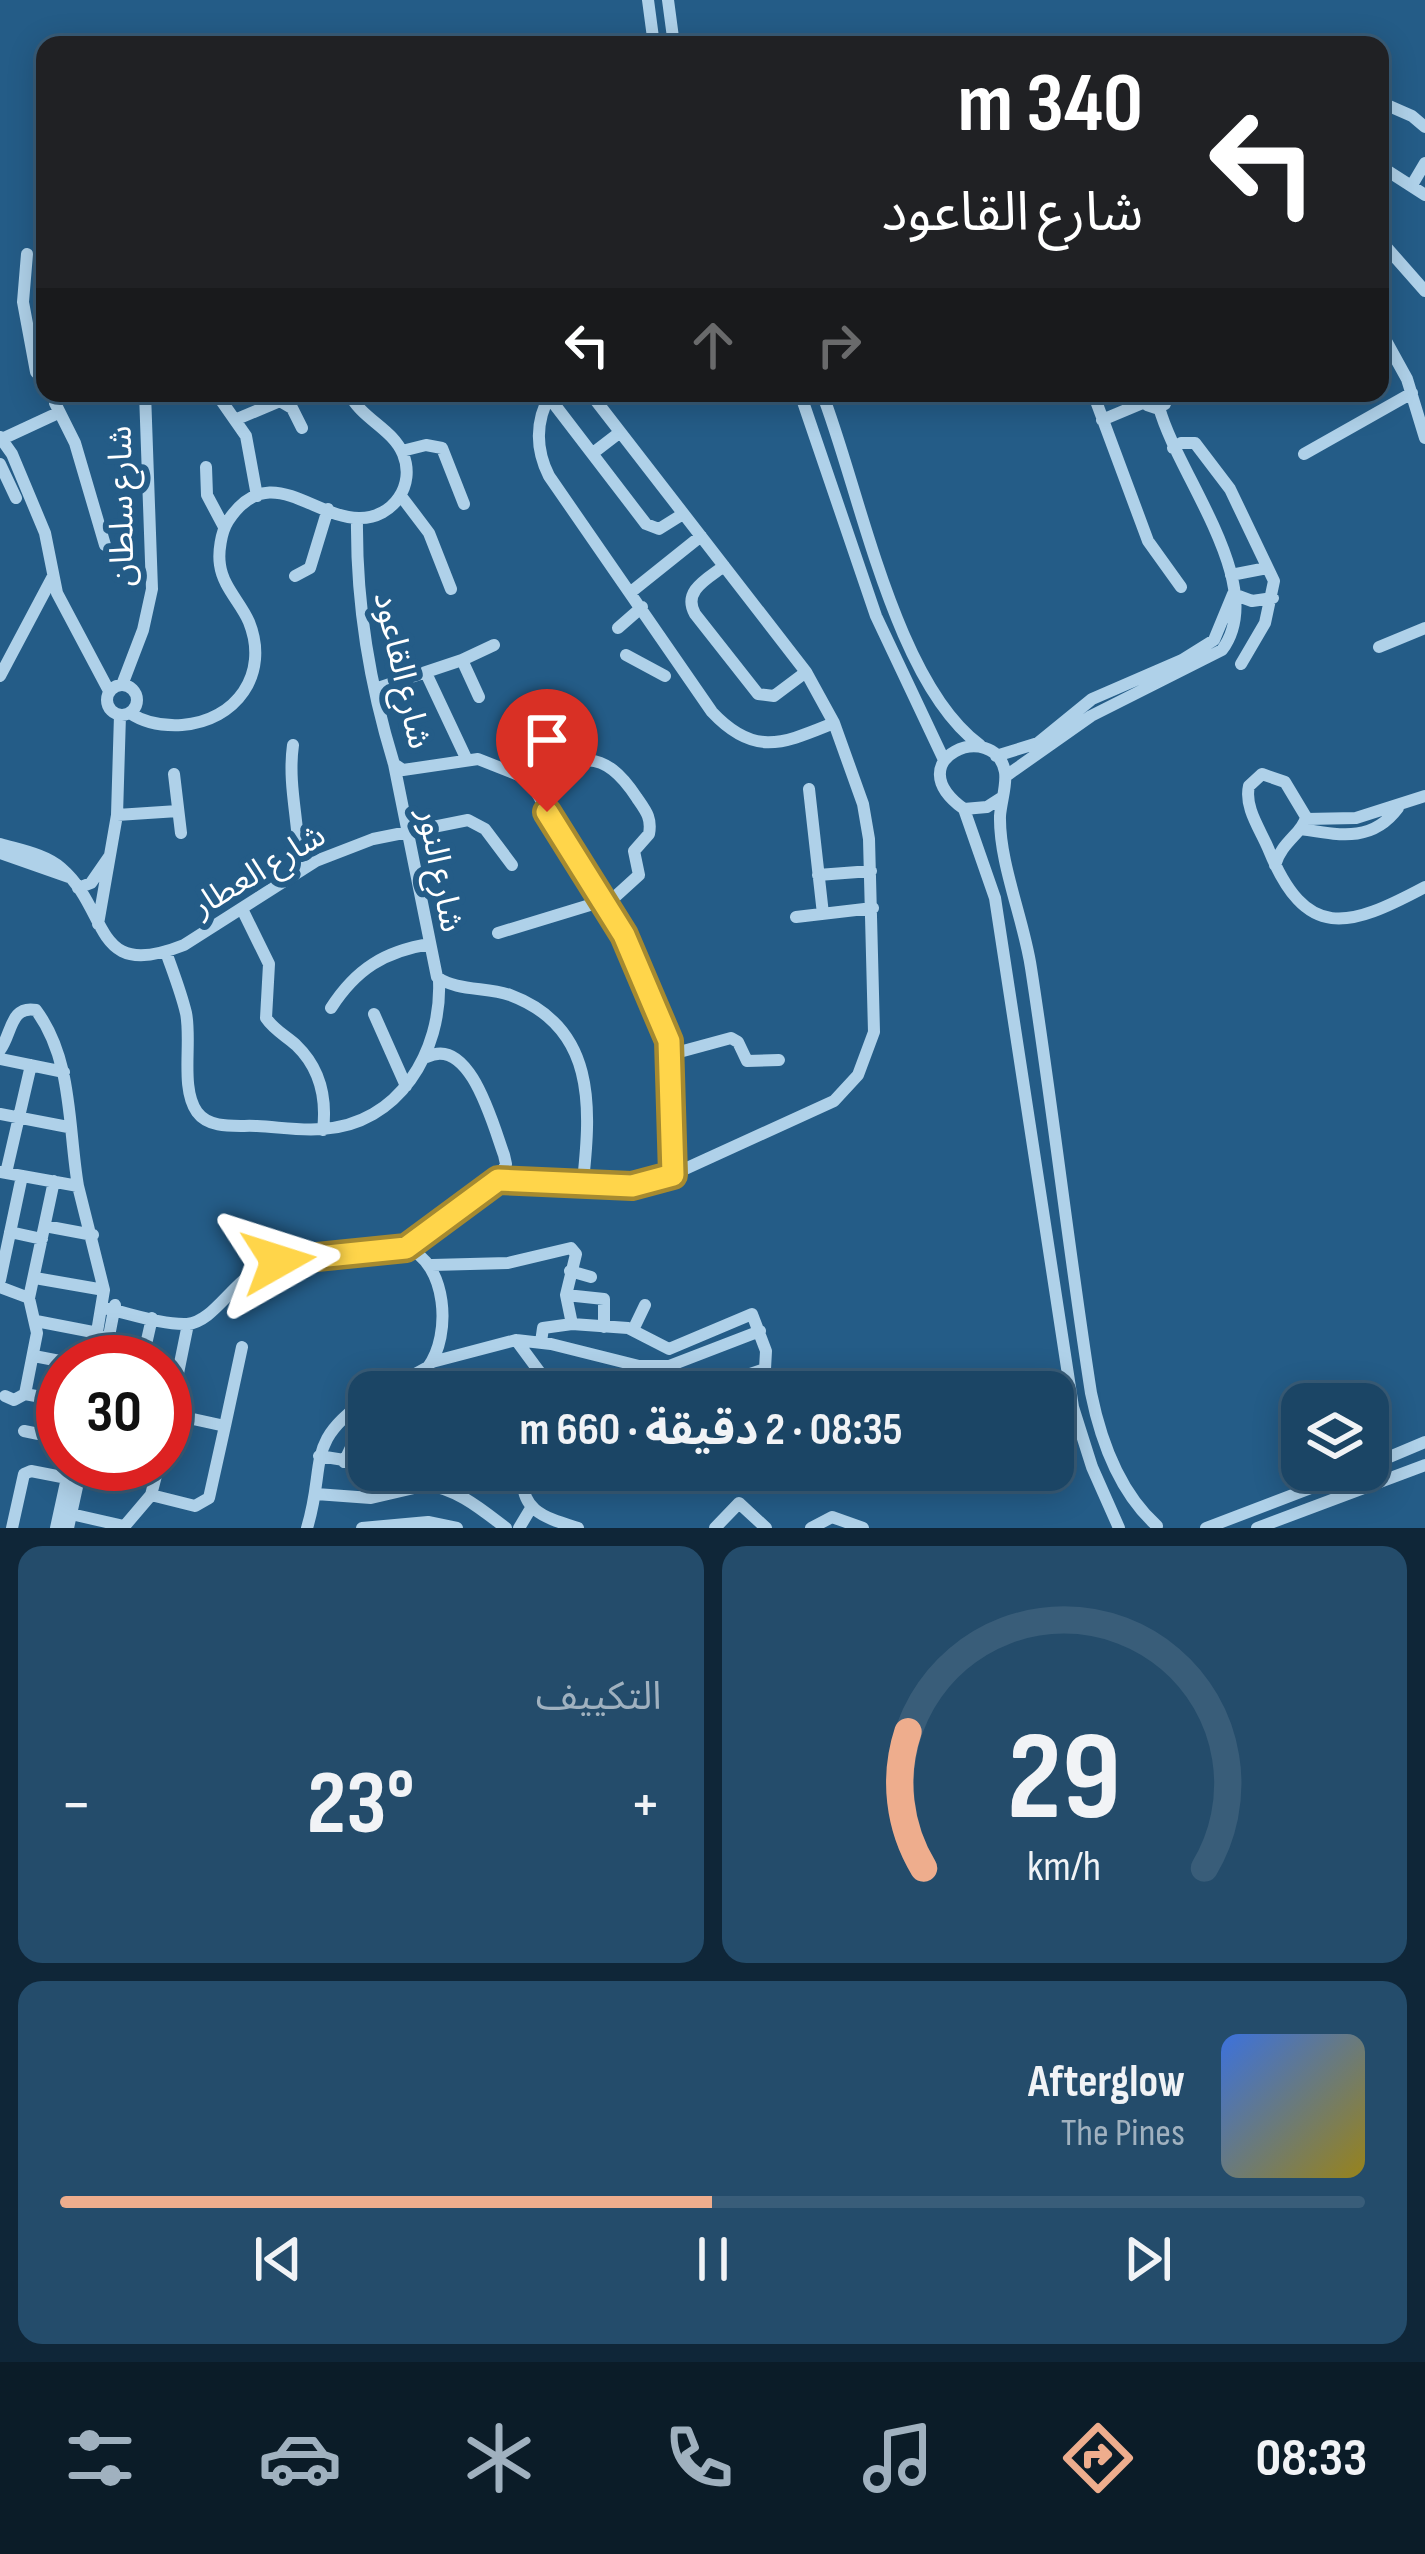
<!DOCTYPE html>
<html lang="ar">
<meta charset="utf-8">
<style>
body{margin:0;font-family:"Sofia Sans Condensed","Noto Sans Arabic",sans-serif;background:#244c6b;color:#f1f3f6;direction:rtl;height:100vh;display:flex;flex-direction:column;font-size:45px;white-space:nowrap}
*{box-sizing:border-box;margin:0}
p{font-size:39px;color:#a0b1bf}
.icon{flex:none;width:66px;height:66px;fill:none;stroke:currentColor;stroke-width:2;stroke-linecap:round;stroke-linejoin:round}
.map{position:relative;height:1528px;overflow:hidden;direction:ltr}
.side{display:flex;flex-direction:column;gap:18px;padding:18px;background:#0f2638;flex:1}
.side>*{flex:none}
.hud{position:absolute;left:36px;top:36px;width:1353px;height:366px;border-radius:24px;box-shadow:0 6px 30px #0003,0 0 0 3px #395d79;direction:rtl;background:#202124;color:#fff;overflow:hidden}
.controls{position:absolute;left:1281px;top:1383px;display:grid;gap:24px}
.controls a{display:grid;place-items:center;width:108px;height:108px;border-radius:24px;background:#1b4565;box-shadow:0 6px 30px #0003,0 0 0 3px #395d79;font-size:60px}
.speed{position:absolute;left:36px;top:1335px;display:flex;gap:24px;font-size:60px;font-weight:700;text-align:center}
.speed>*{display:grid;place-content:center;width:156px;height:156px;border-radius:50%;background:#1b4565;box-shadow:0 6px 30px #0003,0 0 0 3px #395d79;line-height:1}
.speed .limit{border:18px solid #d22;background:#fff;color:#111}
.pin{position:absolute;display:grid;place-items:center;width:102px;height:102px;color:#fff;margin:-123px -51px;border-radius:50% 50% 50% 0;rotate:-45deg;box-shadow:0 0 12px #0007}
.pin .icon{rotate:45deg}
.me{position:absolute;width:132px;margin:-66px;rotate:84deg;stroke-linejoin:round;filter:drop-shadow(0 0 9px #0008)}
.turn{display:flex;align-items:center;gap:42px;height:252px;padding:0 48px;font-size:54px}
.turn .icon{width:156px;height:156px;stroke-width:2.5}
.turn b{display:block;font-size:84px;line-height:102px}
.lanes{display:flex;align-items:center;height:114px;padding:0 48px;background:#0003;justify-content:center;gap:60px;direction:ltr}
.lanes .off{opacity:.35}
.big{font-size:90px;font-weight:700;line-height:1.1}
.side .card{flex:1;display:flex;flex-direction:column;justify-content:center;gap:18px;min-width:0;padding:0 42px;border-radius:24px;background:#244c6b}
.side .dial{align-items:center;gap:0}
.dial svg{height:312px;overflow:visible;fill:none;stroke:#395d79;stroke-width:7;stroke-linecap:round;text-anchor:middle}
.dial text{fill:#f1f3f6;stroke:none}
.song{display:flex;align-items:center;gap:36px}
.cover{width:144px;height:144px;border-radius:18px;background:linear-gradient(135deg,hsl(220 70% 55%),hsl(50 70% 35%))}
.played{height:12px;border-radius:6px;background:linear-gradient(90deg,#eead8d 50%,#395d79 50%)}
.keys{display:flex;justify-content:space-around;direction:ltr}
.heat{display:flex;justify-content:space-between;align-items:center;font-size:66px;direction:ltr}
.side .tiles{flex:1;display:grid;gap:18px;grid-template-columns:1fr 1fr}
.card:last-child{grid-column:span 2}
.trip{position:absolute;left:348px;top:1371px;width:726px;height:120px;border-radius:24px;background:#1b4565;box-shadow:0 6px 30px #0003,0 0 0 3px #395d79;font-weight:700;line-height:120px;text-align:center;direction:rtl}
.menu{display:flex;height:192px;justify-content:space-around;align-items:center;background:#0b1c28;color:#a0b1bf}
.menu .icon{width:84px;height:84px}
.menu .on{color:#eead8d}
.menu b{font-size:54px;color:#f1f3f6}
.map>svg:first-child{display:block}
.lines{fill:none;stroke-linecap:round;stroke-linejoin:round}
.minor{stroke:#afd1e9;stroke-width:12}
.route-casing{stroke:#a68a30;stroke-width:30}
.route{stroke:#ffd54a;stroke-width:21}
.labels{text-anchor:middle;stroke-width:12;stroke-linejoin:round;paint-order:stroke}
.street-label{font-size:33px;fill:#fff;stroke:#245c87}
</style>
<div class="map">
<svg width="1425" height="1528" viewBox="0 0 1425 1528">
<rect width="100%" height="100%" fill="#245c87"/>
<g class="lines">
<!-- minor -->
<path class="minor" d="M 648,0 L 654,45
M 668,0 L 674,45
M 1380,102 L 1412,116 L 1425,127
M 1380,166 L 1425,195
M 1412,185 L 1425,163
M 1380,240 L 1425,291
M 27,254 L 23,302 L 36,372 L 45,382
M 1380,330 L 1407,379 L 1425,438
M 55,393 L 55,403 L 75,443 L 105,545
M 216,393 L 246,436 L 257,496
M 551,393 C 535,421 535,448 549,476 L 712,712 C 755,758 784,743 834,723
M 800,393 L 876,616 L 944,760
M 822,393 C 860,491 895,683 980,745
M 1093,393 L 1148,541 L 1181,587
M 1144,393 L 1147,405 L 1156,408 L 1165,404 L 1168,393
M 548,396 L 646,524 L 659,529 L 683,514
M 237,419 L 280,401 L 292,408 L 302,428
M 1102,420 L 1145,402
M 0,437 L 12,454 L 45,533 L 57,593 L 109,691
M 2,439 L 58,413
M 1173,448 L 1181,443 L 1195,443 L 1230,489 L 1274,581 L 1265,623 L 1241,664
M 402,451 L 426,445 L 442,448 L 464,504
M 593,453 L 619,433
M 1304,454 L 1412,393
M 0,464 L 16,498
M 206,467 L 207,495 L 224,527
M 401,496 L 429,533 L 451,589
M 357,519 C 356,604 369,683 394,764 L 403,770 L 478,759 L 521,776 L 536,791 L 570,852 L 624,935 L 669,1041 L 673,1175
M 724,566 C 707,579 682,591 695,614 L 758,694 L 774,696 L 806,672
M 1231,575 L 1267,568
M 295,576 L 310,568 L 328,509
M 631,592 L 701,536
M 1233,594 L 1252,601 L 1273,598
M 618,628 L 642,607
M 1379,647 L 1425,628
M 626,655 L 665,676
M 462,660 L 479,697
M 426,673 L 466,758
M 0,676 L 52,578
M107 700a15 15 0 1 1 30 0a15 15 0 1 1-30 0Z
M 122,685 L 143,630 L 152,589 L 145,393
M 375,689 L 462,660 L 494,645
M 130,713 C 146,724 164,726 182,725 C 236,721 270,674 249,622 C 241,603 223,587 220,565 C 218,553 221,532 228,521 C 269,458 313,519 360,518 C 393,518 416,485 403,454 C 392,428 361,419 349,393
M 293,745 C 287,788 301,828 299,871
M 996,756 L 1038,743 L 1092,699 L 1182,660 L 1214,640 L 1233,594
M 394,764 L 437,977 C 456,991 487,987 510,995 C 596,1027 591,1107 583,1181
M 174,774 L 181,833
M 1006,776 L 1091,716 L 1222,650 C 1270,586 1177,475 1159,407
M 528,782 C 578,755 603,746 637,798 C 646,811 652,818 649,834 L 634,851 L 639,875 L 606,905
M 809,789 L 823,914
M 1001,798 L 987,807 L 964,809 C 895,759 995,718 1005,772 C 1007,785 1001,802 1000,816 C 999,863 1024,920 1031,968 C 1053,1110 1069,1252 1091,1393 C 1101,1442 1119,1492 1157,1526
M 964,809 L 995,898 L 1073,1407 L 1092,1467 L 1119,1528
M 117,815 L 178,811
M 1306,819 L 1356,818 L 1425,796
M 1301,829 C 1339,835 1372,843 1398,808
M 0,844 C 20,850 45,854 61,868 C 111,911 91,982 184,945 L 316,861 L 373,839 L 468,820 L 485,829 L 512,865
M 0,853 L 69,877
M 1275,865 C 1282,841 1303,833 1306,817 L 1285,782 L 1262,774 L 1249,786 C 1244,807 1260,829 1268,848 C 1306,942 1348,928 1425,887
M 818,875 L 871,871
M 78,888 L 91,883 L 109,857
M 242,909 L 269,964 L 266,1018 C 274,1030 286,1036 296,1045 C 320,1068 327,1097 323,1130
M 796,917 L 873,908
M 98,924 L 117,815 L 120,715
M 498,933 L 603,901
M 166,952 C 173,972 181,992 186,1013 C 192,1042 180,1088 197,1112 C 210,1130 238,1125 257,1126 C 278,1127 301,1131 322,1129 C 399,1125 442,1051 439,981
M 331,1008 C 356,969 385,951 430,944
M 374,1014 L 406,1086
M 0,1050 C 12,1034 10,1005 36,1010 C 73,1060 68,1127 78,1186
M 672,1054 L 731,1038 L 738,1042 L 747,1061 L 779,1060
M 427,1057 C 470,1035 493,1125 504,1155 L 506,1164 L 498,1181
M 0,1059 L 64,1072
M 0,1114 L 68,1127
M 0,1172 L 78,1186 L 104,1290 L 92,1362
M 6,1173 L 31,1065
M 45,1226 L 93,1235
M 10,1232 L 42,1239
M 432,1265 L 508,1263 L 571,1248 L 576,1254 L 566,1295 L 572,1324 L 628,1328 L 669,1349 L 752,1314 L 766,1351 L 765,1369 L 697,1392
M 570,1271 L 591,1277
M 35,1278 L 104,1290
M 0,1280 L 22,1176
M 0,1287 L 29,1298 L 37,1333 L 25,1394 L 14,1400 L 5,1396
M 566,1295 L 604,1299 L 604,1327
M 29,1298 L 54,1181
M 104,1308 C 129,1313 161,1325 187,1324 C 217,1322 237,1270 278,1261 L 407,1248 L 486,1187 L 502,1180 L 621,1186 L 663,1179 L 834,1101 L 858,1075 L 874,1032 L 869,839 L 863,804 L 834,723 L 806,672 L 590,393
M 36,1321 L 98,1333
M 633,1330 L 645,1305
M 516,1340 L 544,1378 L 548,1392
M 541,1342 L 543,1328 L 572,1324
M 34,1356 L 65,1362
M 104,1362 L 115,1305
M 142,1362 L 152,1318
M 432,1362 L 516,1340 L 551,1344 L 639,1366 L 669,1366 L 760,1331
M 382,1392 L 428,1367 C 452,1335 447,1263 407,1248
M 634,1392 L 639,1366
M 25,1394 L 63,1401
M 225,1426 L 242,1347
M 24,1431 L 63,1439
M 165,1437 L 188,1324
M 319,1456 L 369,1464
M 344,1462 L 354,1441 L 369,1429
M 1368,1466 L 1425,1442
M 397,1470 L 403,1490
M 491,1470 L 523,1475
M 524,1470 C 517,1511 546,1518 578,1528
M 316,1494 L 371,1498 L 427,1485 C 458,1489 482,1510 506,1528
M 151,1495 L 195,1506 L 209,1498 L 225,1426 L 170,1414
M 71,1514 L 124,1526
M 12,1528 L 24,1474 L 31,1471 L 67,1478
M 56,1528 L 70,1464
M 68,1528 L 82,1464
M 123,1528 L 151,1495 L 159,1464
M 307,1528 C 327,1462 303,1443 369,1398
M 362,1528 L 428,1522 L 457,1528
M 519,1528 L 531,1508
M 715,1528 L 739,1503 L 766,1528
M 811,1528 L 832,1517 L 863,1528
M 1206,1528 L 1358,1470
M 1257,1528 L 1425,1465"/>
</g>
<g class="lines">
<!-- route casing -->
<g class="route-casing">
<path id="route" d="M 278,1261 L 406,1248 L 498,1180 L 632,1186 L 673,1175 L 669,1041 L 624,935 L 547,812"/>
</g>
<!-- route -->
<use href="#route" class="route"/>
</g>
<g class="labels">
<!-- street labels -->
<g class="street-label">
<text transform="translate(120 506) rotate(-91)" y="12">شارع سلطان</text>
<text transform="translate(404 670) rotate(77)" y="12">شارع القاعود</text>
<text transform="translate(258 869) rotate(-31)" y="12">شارع العطار</text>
<text transform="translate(442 870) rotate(79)" y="12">شارع النور</text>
</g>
</g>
</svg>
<div class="controls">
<a><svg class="icon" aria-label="layers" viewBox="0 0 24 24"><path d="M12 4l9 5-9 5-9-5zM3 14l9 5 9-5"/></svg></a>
</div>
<div class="speed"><div class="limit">30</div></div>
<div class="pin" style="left:547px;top:812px;background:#d93025"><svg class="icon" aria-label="arrive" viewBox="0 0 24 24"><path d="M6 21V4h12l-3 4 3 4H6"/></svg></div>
<svg class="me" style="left:278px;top:1261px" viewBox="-20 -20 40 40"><path d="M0-17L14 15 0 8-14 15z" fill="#ffd54a" stroke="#fff" stroke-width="4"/></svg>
<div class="trip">08:35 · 2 دقيقة · 660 m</div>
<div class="hud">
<div class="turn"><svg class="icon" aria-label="left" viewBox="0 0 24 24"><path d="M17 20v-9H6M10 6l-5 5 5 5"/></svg><div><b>340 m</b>شارع القاعود</div></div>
<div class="lanes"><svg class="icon" aria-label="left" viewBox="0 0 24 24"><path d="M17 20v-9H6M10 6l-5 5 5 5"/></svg><svg class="icon off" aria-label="ahead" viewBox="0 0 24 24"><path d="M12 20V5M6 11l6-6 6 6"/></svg><svg class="icon off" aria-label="right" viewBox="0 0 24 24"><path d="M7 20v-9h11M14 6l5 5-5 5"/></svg></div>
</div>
</div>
<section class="side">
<div class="tiles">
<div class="card dial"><svg viewBox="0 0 100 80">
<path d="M14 69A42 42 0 1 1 86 69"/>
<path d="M14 69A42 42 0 0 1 10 34" stroke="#eead8d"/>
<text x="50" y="56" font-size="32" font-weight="700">29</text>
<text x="50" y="72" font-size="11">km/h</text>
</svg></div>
<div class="card"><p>التكييف</p>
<div class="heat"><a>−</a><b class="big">23°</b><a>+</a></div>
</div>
<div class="card">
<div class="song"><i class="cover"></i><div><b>Afterglow</b><p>The Pines</p></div></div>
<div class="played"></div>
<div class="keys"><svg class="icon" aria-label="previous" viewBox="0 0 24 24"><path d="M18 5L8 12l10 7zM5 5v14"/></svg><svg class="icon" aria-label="pause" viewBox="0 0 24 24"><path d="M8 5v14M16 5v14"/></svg><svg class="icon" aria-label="next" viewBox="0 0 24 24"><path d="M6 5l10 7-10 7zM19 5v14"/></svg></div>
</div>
</div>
</section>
<nav class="menu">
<b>08:33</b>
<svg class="icon on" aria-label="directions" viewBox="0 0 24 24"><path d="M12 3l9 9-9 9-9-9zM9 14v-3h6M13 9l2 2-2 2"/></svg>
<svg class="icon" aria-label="music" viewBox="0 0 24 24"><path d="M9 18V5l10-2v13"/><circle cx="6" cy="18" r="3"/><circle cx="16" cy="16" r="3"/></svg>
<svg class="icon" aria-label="phone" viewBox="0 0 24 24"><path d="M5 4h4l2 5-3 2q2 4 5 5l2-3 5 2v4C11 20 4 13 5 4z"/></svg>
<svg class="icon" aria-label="climate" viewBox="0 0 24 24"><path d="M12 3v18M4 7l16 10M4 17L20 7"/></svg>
<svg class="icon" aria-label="car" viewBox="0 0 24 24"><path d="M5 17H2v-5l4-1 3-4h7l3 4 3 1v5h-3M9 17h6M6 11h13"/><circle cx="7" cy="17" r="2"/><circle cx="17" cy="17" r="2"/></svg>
<svg class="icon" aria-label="filters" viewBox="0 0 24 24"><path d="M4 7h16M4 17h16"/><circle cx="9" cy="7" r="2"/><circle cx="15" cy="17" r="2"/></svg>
</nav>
